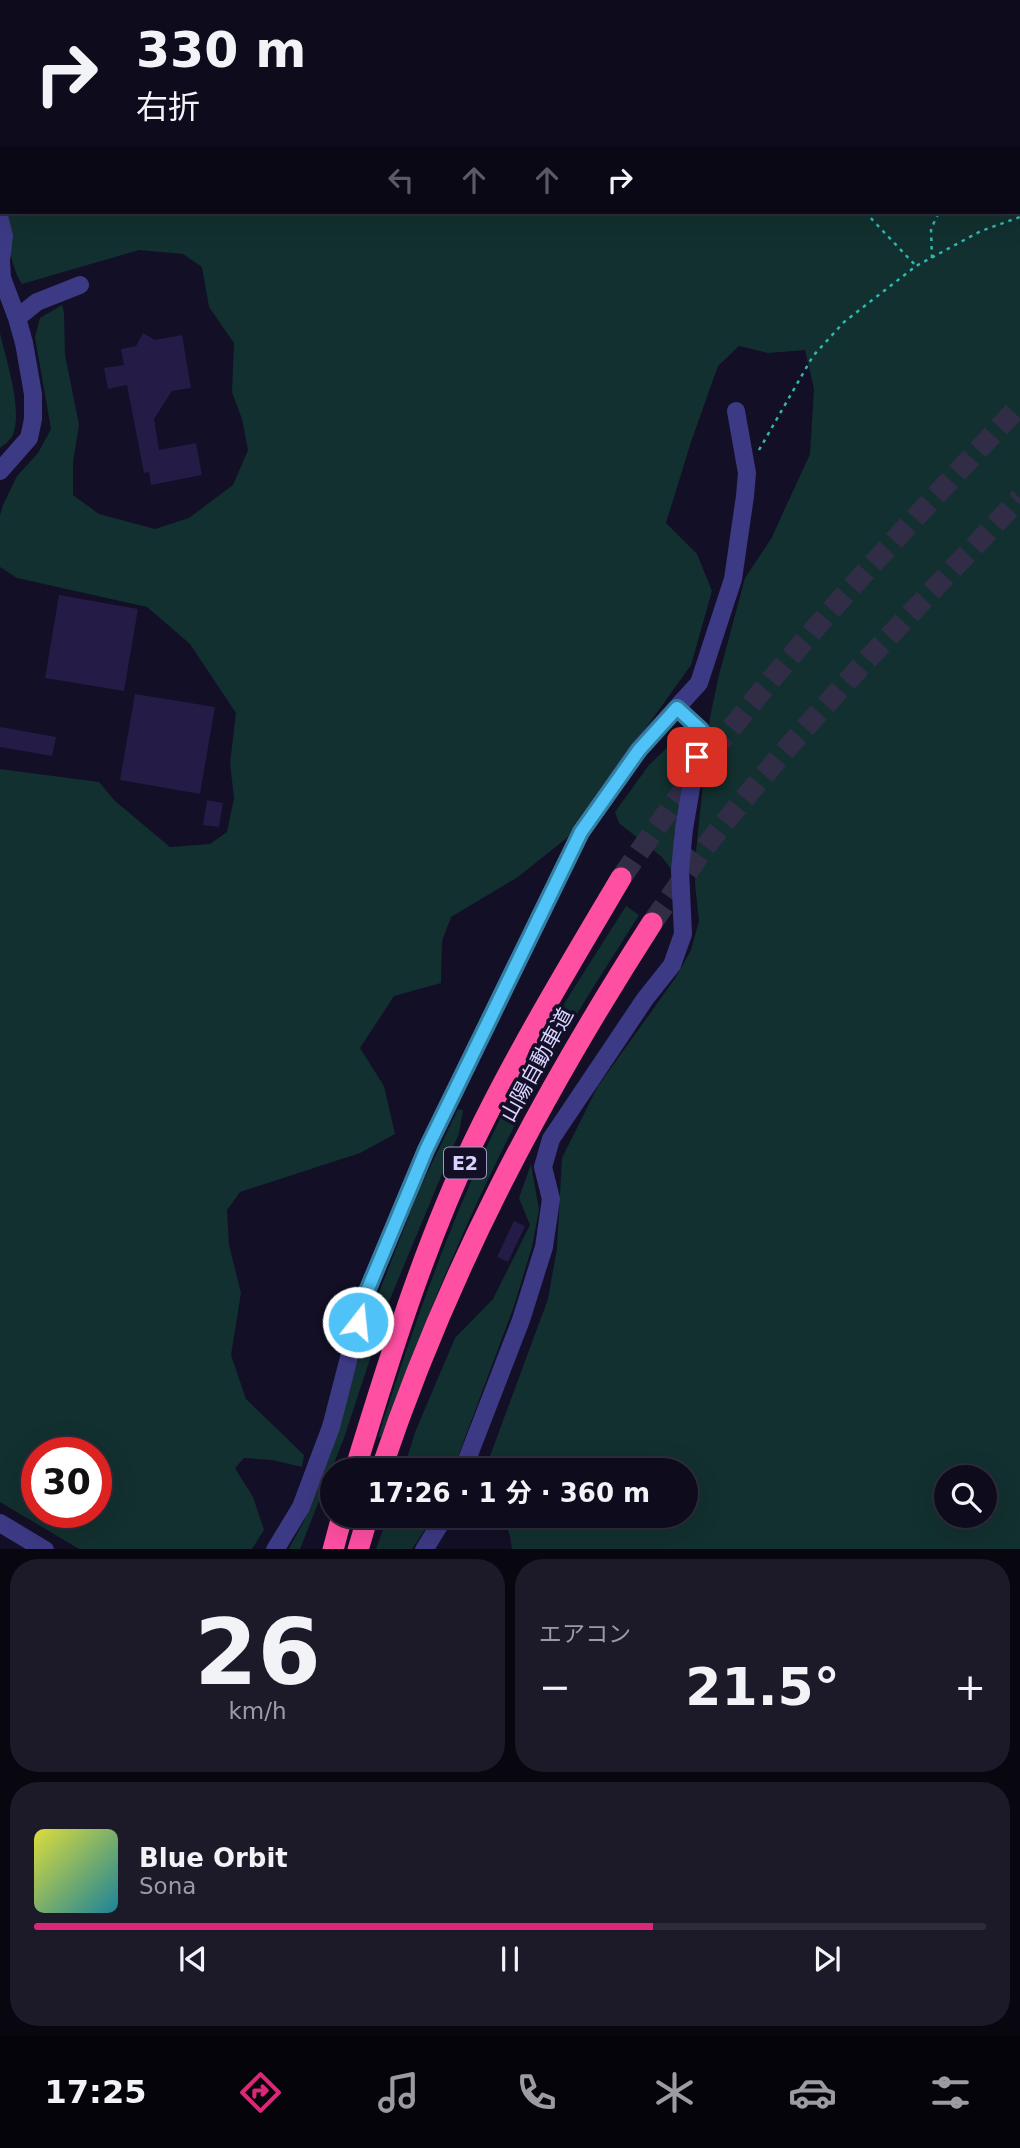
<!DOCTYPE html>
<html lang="ja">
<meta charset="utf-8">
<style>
body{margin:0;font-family:"DejaVu Sans","Noto Sans JP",sans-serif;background:#1c1929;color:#f1f3f6;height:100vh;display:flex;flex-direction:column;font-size:26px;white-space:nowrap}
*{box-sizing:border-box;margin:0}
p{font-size:23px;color:#9b9ba3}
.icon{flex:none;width:38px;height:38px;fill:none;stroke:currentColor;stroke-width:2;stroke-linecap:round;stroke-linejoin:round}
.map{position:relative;height:1549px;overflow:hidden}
.details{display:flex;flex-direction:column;gap:10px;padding:10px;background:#08060f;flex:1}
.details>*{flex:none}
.hud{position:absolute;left:0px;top:0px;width:1020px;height:214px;box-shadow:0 7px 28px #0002,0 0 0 2px #2e2b3b;background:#0e0b1c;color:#f1f3f6;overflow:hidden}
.fabs{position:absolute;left:934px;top:1465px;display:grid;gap:14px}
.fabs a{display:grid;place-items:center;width:63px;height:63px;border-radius:50%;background:#0e0b1c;box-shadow:0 7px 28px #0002,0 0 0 2px #2e2b3b;font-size:35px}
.speed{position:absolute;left:21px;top:1437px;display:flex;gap:14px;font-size:35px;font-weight:700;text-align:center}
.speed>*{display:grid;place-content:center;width:91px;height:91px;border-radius:50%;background:#0e0b1c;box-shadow:0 7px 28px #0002,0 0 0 2px #2e2b3b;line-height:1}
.speed .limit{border:10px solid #d22;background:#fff;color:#111}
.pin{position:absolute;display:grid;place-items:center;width:60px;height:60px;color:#fff;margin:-30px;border-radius:14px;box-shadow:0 4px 10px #0006}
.me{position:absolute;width:77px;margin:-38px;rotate:16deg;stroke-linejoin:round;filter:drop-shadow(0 0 5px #0008)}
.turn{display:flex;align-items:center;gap:24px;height:147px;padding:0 21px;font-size:32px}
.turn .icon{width:91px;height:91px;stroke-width:2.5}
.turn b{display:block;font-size:49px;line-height:60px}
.lanes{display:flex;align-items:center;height:66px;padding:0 21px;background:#0003;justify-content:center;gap:35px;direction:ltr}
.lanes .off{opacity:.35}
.big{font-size:52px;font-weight:700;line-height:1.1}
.details .widget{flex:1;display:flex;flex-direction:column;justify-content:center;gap:10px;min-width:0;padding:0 24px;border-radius:28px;background:#1c1929}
.details .dial{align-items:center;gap:0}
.dial b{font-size:91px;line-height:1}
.song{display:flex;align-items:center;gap:21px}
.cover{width:84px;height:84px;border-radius:10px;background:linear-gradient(135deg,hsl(60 70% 55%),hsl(190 70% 35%))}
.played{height:7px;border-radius:4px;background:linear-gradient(90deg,#db2777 65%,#2e2b3b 65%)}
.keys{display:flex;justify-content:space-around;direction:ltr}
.heat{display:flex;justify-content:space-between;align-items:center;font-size:38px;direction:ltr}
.details .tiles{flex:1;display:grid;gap:10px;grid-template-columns:1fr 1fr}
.widget:last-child{grid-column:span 2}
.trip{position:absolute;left:320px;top:1458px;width:378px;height:70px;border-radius:35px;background:#0e0b1c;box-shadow:0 7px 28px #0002,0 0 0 2px #2e2b3b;font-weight:700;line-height:70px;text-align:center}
.tab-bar{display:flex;height:112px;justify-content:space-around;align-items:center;background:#06040b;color:#9b9ba3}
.tab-bar .icon{width:49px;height:49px}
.tab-bar .current{color:#db2777}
.tab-bar b{font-size:32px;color:#f1f3f6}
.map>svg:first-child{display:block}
.green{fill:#12302f;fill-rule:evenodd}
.building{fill:#241b47}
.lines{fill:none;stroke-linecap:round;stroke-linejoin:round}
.highway-tunnel{stroke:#312d47;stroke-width:21;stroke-dasharray:21 10;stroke-linecap:butt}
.path{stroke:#2fb8b0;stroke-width:2.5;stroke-dasharray:3.5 5;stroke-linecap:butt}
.minor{stroke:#3d3a85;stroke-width:18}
.highway{stroke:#ff4fa3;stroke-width:21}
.route-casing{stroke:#337fa1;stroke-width:18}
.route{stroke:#4fc3f7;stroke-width:12}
.labels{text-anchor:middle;stroke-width:7;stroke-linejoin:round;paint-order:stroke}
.shield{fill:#130f26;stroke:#9e99be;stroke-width:2}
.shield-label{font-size:19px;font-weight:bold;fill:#d9d4ff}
.street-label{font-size:21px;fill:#d9d4ff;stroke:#130f26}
</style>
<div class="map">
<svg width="1020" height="1550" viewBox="0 0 1020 1550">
<rect width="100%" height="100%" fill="#130f26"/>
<!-- green -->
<path class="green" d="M 0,0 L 1020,0 L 1020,1549 L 512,1549 L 510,1536 L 503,1516 L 686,1516 L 686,1470 L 488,1470 L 487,1464 L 548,1299 L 557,1248 L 562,1158 L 598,1086 L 676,977 L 691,950 L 699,921 L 695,884 L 696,851 L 710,717 L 719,675 L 745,578 L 771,539 L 810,454 L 814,389 L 805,350 L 768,353 L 739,346 L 718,366 L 691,442 L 666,523 L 697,554 L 712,591 L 691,665 L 568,837 L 518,877 L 451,917 L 442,941 L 441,983 L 394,996 L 360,1048 L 384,1086 L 395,1134 L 360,1153 L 240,1192 L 227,1210 L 229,1245 L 241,1293 L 231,1355 L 246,1399 L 304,1455 L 302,1467 L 272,1460 L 244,1458 L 235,1468 L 253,1497 L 264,1530 L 252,1549 L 79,1549 L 0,1502 L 0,769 L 99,782 L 115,801 L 170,847 L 210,844 L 227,832 L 234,798 L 230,763 L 236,713 L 190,644 L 147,607 L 17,578 L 0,567 L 0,515 L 3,505 L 17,476 L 38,453 L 51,429 L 35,337 L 40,318 L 62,305 L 64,312 L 65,355 L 79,425 L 73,462 L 73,495 L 99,514 L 155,529 L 189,518 L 233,485 L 248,450 L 242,419 L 232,392 L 234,343 L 209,307 L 202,267 L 183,254 L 139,250 L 22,284 C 8,263 10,236 3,212 L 1018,212 L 1018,2 L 2,2 L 2,209 ZM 37,1452 L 96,1452 L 96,1512 L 37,1512 ZM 947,1477 L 985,1477 L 985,1516 L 947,1516 Z
M 0,333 C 6,360 24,412 12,437 C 9,441 4,445 0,448 Z
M 683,732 L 690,736 L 689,766 L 674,834 L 674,873 L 662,857 L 619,823 L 615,812 L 649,765 Z
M 626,906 L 639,915 C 607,966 574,1016 545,1069 C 479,1186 428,1312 381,1437 L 378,1437 C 417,1314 460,1192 521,1078 C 553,1019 590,963 626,906 Z
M 458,1109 L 463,1110 L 459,1133 L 388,1304 L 344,1438 L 300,1549 L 288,1550 L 304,1521 L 330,1454 L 376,1300 L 419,1190 Z
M 531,1164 L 539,1210 L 532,1247 L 514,1306 L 453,1470 L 403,1470 L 416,1430 L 455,1338 L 493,1299 L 530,1225 L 519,1198 Z
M 388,1516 L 434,1516 L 412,1549 L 376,1549 Z"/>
<!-- building -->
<path class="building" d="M 143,333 L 155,340 L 182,335 L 191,388 L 172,391 L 154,419 L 159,450 L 196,443 L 202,475 L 151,485 L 149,472 L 144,473 L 127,385 L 108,389 L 104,368 L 124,365 L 121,349 L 136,346 Z
M 59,595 L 138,609 L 124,691 L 45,678 Z
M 135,694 L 215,707 L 200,794 L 120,780 Z
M 0,727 L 56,737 L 52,756 L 0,747 Z
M 207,800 L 223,803 L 219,827 L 203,825 Z
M 514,1221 L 525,1226 L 508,1262 L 497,1257 Z"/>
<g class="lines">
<!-- highway-tunnel -->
<path class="highway-tunnel" d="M 621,878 C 659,823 697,770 739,719 C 827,609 925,508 1020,405
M 652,923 C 671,896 690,868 710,841 C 805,720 915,610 1020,498"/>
<!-- path -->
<path class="path" d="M 835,0 L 835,2
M 1018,51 L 1020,45
M 865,212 L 916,266
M 932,258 L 931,229 L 939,212
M 759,450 L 813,356 L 844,322 L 916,266 L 981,231 L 1020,217"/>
<!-- minor -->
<path class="minor" d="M 173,2 L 174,0
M 0,108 L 2,110
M 0,220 L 4,236 L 1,261 L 2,278 L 17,318 L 24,343 L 33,394 L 33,419 L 29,438 L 0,471
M 17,318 L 37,302 L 80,285
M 463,1470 L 521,1320 L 544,1247 L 551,1199 L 543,1167 L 551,1139 L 645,999 L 672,965 L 683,934 L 680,870 L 684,829 L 701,730 L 677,708
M 0,1523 L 45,1550
M 275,1550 L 301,1507 L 331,1427 L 365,1296 L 426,1150 L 581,832 L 639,749 L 699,683 L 733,579 L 745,496 L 747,473 L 736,411
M 424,1550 L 445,1516"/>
<!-- highway -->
<path class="highway" d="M 355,1470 C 389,1359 424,1246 474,1141 C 518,1050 570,964 621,878
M 381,1470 C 448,1271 539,1099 652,923
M 333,1550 L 342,1516
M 358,1550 L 368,1516"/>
</g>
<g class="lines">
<!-- route casing -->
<g class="route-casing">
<path id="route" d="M 358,1322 L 365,1296 L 426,1150 L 581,832 L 639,750 L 677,708 L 701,730 L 697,757"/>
</g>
<!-- route -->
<use href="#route" class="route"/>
</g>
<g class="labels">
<!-- shield labels -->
<rect class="shield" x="444" y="1147.5" width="42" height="31" rx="5"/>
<g class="shield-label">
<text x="465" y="1170">E2</text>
</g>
<!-- street labels -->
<g class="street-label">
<text transform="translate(537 1065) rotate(-61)" y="7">山陽自動車道</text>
</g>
</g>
</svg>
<div class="fabs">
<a><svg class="icon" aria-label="search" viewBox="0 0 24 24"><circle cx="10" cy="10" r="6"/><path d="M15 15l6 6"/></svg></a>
</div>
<div class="speed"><div class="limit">30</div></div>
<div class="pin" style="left:697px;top:757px;background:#d93025"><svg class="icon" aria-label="arrive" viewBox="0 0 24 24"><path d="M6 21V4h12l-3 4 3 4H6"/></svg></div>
<svg class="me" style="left:358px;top:1322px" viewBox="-20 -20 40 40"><circle r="17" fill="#4fc3f7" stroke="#fff" stroke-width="3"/><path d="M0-11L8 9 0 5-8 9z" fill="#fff"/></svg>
<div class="trip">17:26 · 1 分 · 360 m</div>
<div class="hud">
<div class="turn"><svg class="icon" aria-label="right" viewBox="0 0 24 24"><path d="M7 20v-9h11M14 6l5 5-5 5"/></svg><div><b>330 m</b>右折</div></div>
<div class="lanes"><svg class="icon off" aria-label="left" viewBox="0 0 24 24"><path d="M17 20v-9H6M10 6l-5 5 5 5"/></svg><svg class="icon off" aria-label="ahead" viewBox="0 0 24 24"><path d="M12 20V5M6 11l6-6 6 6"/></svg><svg class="icon off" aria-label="ahead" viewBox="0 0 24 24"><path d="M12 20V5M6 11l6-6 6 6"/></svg><svg class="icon" aria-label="right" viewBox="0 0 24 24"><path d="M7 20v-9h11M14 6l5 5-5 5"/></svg></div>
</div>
</div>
<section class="details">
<div class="tiles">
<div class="widget dial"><b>26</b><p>km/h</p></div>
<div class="widget"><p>エアコン</p>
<div class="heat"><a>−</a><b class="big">21.5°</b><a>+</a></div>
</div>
<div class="widget">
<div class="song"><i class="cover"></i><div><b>Blue Orbit</b><p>Sona</p></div></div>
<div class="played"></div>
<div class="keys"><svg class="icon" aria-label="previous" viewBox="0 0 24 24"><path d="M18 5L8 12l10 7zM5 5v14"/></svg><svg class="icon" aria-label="pause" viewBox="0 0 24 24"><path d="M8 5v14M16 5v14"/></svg><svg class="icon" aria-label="next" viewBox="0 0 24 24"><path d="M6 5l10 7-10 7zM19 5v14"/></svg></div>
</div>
</div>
</section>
<nav class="tab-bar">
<b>17:25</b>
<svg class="icon current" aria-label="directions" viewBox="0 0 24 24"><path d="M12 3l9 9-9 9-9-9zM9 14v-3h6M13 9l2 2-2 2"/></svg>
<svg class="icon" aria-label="music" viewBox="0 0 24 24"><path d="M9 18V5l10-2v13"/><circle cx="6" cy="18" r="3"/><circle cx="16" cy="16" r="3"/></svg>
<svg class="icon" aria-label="phone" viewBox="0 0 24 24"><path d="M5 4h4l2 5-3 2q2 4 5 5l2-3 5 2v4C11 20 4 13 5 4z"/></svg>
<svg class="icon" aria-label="climate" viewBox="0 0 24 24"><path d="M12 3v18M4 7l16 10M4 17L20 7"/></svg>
<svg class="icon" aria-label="car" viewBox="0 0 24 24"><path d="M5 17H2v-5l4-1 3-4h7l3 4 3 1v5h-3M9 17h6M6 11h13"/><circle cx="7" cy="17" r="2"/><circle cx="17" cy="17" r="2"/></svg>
<svg class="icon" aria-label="filters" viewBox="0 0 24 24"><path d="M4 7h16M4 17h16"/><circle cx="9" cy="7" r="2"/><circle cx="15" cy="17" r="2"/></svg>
</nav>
